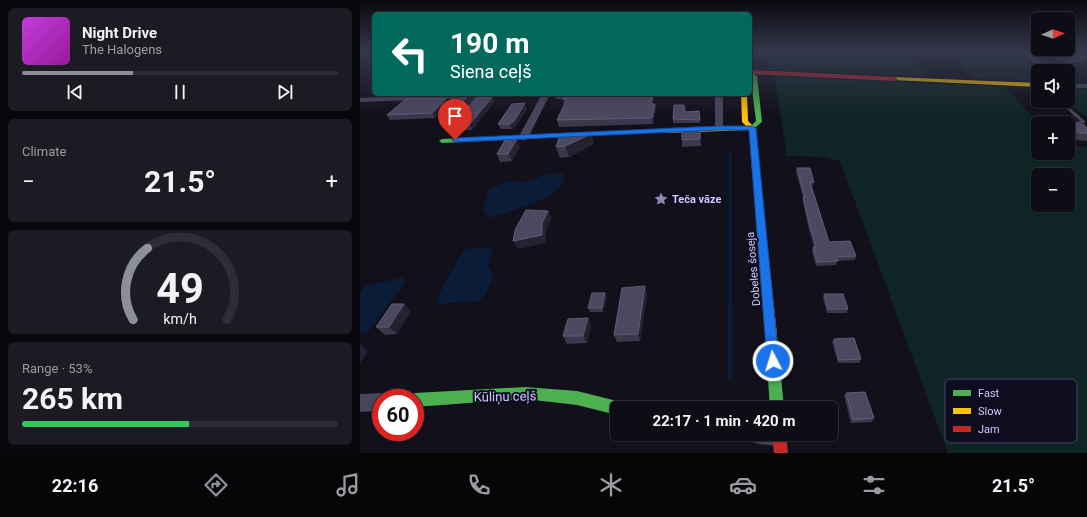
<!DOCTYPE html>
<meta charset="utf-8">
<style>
body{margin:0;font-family:Roboto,sans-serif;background:#1c1a22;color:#f1f3f6;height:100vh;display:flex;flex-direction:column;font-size:15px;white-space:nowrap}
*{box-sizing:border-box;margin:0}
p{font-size:13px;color:#9b9ba0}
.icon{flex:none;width:22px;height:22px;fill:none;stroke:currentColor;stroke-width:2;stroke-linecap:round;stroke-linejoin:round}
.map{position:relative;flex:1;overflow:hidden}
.sheet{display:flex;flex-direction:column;gap:8px;padding:8px;background:#08070b;width:360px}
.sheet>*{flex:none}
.top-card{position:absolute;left:12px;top:12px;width:380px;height:84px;border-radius:6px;box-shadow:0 1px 3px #0004,0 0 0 1px #2e2c34;background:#00695c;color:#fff;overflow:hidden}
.needle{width:26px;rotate:87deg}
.fabs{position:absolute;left:671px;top:12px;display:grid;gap:8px}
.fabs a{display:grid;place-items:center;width:44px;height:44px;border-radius:6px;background:#0e0c14;box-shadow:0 1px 3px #0004,0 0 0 1px #2e2c34;font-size:20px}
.speed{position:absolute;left:12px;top:389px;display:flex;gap:8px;font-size:20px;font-weight:700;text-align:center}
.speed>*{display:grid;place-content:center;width:52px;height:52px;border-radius:50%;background:#0e0c14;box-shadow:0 1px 3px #0004,0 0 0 1px #2e2c34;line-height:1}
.speed .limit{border:6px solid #d22;background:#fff;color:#111}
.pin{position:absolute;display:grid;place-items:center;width:34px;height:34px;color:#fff;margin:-41px -17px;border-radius:50% 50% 50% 0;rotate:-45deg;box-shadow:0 0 4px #0007}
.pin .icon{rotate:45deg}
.me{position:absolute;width:44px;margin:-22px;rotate:355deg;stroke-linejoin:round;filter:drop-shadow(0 0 3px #0008)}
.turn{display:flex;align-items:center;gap:14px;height:84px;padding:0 12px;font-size:18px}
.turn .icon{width:52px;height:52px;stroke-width:2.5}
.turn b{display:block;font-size:28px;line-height:34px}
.big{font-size:30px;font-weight:700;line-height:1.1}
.sheet .card{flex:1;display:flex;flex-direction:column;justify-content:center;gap:6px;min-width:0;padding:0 14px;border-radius:6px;background:#1c1a22}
.sheet .dial{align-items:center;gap:0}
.dial svg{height:104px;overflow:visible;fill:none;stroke:#2e2c34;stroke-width:7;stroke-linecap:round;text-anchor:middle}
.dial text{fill:#f1f3f6;stroke:none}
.song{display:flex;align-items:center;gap:12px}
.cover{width:48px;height:48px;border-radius:6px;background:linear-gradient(135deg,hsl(290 70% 55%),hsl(300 70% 35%))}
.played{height:4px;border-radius:2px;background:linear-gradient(90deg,#8c9099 35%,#2e2c34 35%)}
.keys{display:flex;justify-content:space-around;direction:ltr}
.heat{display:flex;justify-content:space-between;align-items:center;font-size:22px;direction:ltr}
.charge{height:6px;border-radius:3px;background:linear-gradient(90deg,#34c759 53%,#2e2c34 0)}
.trip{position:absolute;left:250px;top:401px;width:228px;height:40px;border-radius:6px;background:#0e0c14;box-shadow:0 1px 3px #0004,0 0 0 1px #2e2c34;font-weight:700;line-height:40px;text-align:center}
.tabs{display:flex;height:64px;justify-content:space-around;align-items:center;background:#060508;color:#9b9ba0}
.tabs .icon{width:28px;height:28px}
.tabs .active{color:#8c9099}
.tabs b{font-size:18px;color:#f1f3f6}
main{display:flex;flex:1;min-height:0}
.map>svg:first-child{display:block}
.green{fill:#0f2525;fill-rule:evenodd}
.water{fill:#0a1c38}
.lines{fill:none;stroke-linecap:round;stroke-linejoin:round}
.stream-far2{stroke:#0a1c38;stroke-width:3}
.stream-far1{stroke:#0a1c38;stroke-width:3.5}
.stream{stroke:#0a1c38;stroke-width:5}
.lane{fill:#45455c;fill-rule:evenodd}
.street{fill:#45455c;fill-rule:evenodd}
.fast{fill:#4caf50;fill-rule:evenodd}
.slow{fill:#ffc107;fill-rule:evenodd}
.jam{fill:#c62828;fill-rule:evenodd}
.wall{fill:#3b384c}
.shaded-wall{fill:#242130}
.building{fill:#4b485f;stroke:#5f5c78}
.route{fill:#1a73e8;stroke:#114b97}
.labels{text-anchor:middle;stroke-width:4;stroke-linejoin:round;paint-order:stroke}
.poi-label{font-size:11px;font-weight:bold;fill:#cecaff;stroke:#0e0c1f;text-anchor:start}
.street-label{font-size:11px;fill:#cecaff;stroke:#0e0c1f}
.near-street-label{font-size:13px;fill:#cecaff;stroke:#0e0c1f}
.key{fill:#0e0c1f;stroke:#484562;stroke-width:1}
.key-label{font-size:11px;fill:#cecaff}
</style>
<main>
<section class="sheet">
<div class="card">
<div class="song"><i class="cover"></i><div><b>Night Drive</b><p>The Halogens</p></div></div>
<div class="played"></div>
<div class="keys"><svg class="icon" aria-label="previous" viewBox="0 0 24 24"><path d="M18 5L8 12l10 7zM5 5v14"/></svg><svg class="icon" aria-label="pause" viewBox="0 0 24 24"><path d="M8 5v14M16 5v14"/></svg><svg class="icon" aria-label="next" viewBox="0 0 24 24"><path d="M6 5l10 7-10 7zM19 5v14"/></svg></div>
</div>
<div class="card"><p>Climate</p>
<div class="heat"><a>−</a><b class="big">21.5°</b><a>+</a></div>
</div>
<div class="card dial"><svg viewBox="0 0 100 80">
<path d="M14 69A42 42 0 1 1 86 69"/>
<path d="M14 69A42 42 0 0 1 25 14" stroke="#8c9099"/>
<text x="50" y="56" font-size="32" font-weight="700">49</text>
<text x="50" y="72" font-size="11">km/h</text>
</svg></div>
<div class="card"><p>Range · 53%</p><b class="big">265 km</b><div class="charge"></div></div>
</section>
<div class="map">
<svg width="727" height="453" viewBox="0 0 727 453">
<rect width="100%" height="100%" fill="#12101b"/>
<!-- green -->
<path class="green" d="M 406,51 L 549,51 L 566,76 L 410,70 Z
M 588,51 L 654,51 L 680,71 L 678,71 L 678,81 L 612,78 Z
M 414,76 L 646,87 L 678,123 L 678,153 L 708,153 L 708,146 L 727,147 L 727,453 L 588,453 L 480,161 L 464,157 L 427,156 ZM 678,175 L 708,175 L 708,205 L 678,205 Z
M 708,88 L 727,89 L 727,118 L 706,101 L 708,101 Z"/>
<!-- water -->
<path class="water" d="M 191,173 L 204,174 L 204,182 C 200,186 195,192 190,195 C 174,205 149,211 131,218 L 122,211 L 129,189 L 149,181 L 165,182 Z
M 114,247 L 130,248 L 133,252 L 128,267 L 134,274 L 126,293 L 119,301 L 80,304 L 76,299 L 104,250 Z
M 44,277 L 45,283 L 8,332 L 0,333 L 0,294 L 5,286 Z"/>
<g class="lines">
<!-- stream-far2 -->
<path class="stream-far2" d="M 370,153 L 370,199"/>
<!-- stream-far1 -->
<path class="stream-far1" d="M 370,198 L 370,309"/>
<!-- stream -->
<path class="stream" d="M 370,308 L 370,377"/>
<!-- lane -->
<path class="lane" d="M 667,53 L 705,53 L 707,54 L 705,55 L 666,55 L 665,54 Z
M 698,101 L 702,101 L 725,121 L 725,123 L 714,124 L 714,122 L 720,121 Z"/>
<!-- street -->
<path class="street" d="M 660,51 L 667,51 L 694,71 L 685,71 Z
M 708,84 L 727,84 L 727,88 L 708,88 Z
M 97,94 L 164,94 L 160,96 L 0,102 L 0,98 Z
M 182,94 L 190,94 L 168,138 L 166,140 L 160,140 L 158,138 Z
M 355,94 L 363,94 L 363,128 L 359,131 L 355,128 Z
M 21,393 L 28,398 L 21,398 L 21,411 L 0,412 L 0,394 Z
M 387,434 L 427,434 L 428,436 L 426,443 C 415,447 400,445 389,441 Z"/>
<!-- fast -->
<path class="fast" d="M 390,72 L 397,76 L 402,122 L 392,130 L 389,128 L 396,121 Z
M 305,129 L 307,130 L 307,132 L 82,143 L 79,141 L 82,139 Z
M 411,330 L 415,331 L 417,335 L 424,408 L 410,408 L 405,335 L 407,331 Z
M 165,387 L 217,391 L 257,401 L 262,403 L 264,408 L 257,408 L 257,415 L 217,405 L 165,399 L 55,407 L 55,398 L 49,398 L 50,395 L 55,393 Z"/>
<!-- slow -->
<path class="slow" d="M 535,77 L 678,83 L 678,87 L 533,80 L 532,79 Z
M 381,94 L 387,94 L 388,121 L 395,128 L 417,335 L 415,339 L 411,340 L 407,339 L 405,335 L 389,130 L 305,133 L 302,131 L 305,129 L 386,126 L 382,122 Z"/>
<!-- jam -->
<path class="jam" d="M 390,70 L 535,77 L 538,79 L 535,81 L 390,74 Z
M 412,434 L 426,434 L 428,453 L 414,453 Z"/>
</g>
<!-- wall -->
<path class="wall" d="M 689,51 L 718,51 L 727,56 L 727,59 L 724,63 L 707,63 L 697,56 L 700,52 Z
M 194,94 L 294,94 L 293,104 L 296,109 L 293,124 L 199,127 L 197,120 L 204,104 L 203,99 L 196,99 Z
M 132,97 L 134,102 L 112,130 L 95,130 L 92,125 Z
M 114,99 L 107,107 L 94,107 L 90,100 Z
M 88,103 L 75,118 L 30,120 L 27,115 Z
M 167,109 L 156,126 L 152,129 L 141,129 L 138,124 Z
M 339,111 L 340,123 L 313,123 L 313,119 L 325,112 Z
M 709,124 L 727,128 L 727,141 L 714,140 L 708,135 L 708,125 Z
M 340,127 L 341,146 L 322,147 L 322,140 Z
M 231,134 L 234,144 L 209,157 L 200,158 L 196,147 Z
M 160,147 L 152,161 L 140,162 L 137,154 Z
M 437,168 L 454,182 L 453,185 L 451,185 L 469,242 L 496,256 L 495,260 L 477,261 L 476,265 L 456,266 L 452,251 L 453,247 L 454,247 L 448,226 L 443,201 L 443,197 L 436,172 Z
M 285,286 L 287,294 L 280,341 L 257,342 L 254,335 Z
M 464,294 L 488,309 L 487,313 L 467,313 L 463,298 Z
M 247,297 L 243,312 L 230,312 L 228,308 Z
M 51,311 L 37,334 L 25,335 L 16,327 Z
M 228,318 L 231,325 L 227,343 L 207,344 L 203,336 Z
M 474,339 L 501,359 L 499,363 L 478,363 L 472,342 Z
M 486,393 L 514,418 L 512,422 L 491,423 L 484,396 Z"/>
<!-- shaded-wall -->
<path class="shaded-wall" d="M 110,94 L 112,94 L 114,99 L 107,107 L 104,100 Z
M 293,94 L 294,94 L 292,110 L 291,104 Z
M 132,97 L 134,102 L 112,130 L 110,124 Z
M 86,99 L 88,103 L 75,118 L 72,113 Z
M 165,103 L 167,109 L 156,126 L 152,129 L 150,124 Z
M 295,104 L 296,109 L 293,124 L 292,118 Z
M 231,134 L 234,144 L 209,157 L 205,146 Z
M 157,139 L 160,147 L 152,161 L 148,154 Z
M 188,211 L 192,218 L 186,231 L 186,243 L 158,249 L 153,241 L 182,223 Z
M 285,286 L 287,294 L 280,341 L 278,334 Z
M 245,293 L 247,297 L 243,312 L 242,308 Z
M 44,304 L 51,311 L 37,334 L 29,327 Z
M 228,318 L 231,325 L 227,343 L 223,336 Z
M 0,344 L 8,351 L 0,364 Z"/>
<!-- building -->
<path class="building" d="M 701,51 L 718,51 L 727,56 L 727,57 L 711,57 Z
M 96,94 L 110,94 L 104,100 L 90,100 Z
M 205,94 L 293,94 L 291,104 L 295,104 L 292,118 L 197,120 L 207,99 L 202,99 Z
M 132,97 L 110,124 L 92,125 L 116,98 Z
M 46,99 L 86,99 L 72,113 L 27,115 Z
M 165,103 L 154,121 L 150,124 L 138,124 L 152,104 Z
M 314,105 L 324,105 L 325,112 L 339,111 L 340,120 L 313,119 Z
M 709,124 L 723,124 L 727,128 L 727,133 L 719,133 Z
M 340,127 L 340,139 L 322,140 L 322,128 Z
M 231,134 L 205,146 L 196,147 L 200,135 Z
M 157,139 L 148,154 L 137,154 L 145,140 Z
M 437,168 L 450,168 L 454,182 L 450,182 L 469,242 L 490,241 L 496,256 L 476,257 L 478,261 L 457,262 L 453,247 L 456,247 L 449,222 L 443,197 L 445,197 Z
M 166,210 L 188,211 L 182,223 L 182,235 L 153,241 L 155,230 Z
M 285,286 L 278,334 L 254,335 L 262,288 Z
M 232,293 L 245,293 L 242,308 L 228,308 Z
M 464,294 L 483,294 L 488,309 L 468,309 Z
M 32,304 L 44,304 L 29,327 L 16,327 Z
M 228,318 L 223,336 L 203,336 L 208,319 Z
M 494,338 L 501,359 L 479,360 L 474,339 Z
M 505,392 L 514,418 L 493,420 L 486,393 Z"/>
<!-- sky -->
<linearGradient id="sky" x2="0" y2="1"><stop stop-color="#0a090f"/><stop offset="0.44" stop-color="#33374a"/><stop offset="1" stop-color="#33374a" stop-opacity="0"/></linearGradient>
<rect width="727" height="115" fill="url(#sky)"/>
<!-- route -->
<path class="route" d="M 359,126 L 392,126 L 396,128 L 419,361 L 417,365 L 413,367 L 409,365 L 407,361 L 389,130 L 359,130 L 95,142 L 92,140 L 95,138 Z"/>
<!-- icons -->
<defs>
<g id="sight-bare" transform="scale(1.08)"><path d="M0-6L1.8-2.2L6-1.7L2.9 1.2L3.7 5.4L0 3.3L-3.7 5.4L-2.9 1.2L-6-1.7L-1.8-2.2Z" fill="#8c89af" stroke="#0e0c1f" stroke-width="2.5" paint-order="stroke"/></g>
</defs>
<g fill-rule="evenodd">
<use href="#sight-bare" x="301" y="199"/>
</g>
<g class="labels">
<!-- poi labels -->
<g class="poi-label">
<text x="312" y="203">Teča vāze</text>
</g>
<!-- street labels -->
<g class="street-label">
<text transform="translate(393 269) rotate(-95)" y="4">Dobeles šoseja</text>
</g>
<!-- near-street labels -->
<g class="near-street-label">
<text transform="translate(145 396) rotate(-1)" y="5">Kūliņu ceļš</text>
</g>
</g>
<!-- legend -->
<rect x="585" y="379" width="132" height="64" rx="6" class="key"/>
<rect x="593" y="390" width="18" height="6" fill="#4caf50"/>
<rect x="593" y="408" width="18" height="6" fill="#ffc107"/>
<rect x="593" y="426" width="18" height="6" fill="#c62828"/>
<g class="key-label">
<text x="618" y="397">Fast</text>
<text x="618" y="415">Slow</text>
<text x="618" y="433">Jam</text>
</g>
</svg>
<div class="fabs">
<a><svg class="needle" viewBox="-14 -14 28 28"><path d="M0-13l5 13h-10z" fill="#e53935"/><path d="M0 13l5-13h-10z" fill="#9b9ba0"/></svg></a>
<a><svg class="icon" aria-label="sound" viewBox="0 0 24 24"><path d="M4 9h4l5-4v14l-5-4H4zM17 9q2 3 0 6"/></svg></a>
<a>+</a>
<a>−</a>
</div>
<div class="speed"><div class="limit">60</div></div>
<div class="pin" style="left:95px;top:140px;background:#d93025"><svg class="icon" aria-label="arrive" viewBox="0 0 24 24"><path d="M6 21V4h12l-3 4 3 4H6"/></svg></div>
<svg class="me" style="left:413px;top:361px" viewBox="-20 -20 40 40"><circle r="17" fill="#1a73e8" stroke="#fff" stroke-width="3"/><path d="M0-11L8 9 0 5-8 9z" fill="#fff"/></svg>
<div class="trip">22:17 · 1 min · 420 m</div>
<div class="top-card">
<div class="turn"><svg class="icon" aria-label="left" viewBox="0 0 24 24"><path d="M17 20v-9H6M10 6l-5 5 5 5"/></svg><div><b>190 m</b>Siena ceļš</div></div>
</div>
</div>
</main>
<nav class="tabs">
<b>22:16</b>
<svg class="icon active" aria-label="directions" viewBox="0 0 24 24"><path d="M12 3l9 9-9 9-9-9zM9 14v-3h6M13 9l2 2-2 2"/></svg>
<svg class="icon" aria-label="music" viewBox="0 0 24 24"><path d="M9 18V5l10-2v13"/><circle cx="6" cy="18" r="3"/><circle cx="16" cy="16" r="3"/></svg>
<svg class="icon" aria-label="phone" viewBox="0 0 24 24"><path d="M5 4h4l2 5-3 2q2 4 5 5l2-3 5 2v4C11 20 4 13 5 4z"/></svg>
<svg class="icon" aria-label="climate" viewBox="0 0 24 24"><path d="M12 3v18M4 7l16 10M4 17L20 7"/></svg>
<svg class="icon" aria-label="car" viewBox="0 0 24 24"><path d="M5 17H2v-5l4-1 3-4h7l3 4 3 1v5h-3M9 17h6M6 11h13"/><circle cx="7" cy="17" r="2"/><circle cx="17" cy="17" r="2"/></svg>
<svg class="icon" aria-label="filters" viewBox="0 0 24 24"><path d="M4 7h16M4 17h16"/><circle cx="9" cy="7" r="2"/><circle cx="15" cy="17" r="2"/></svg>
<b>21.5°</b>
</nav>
